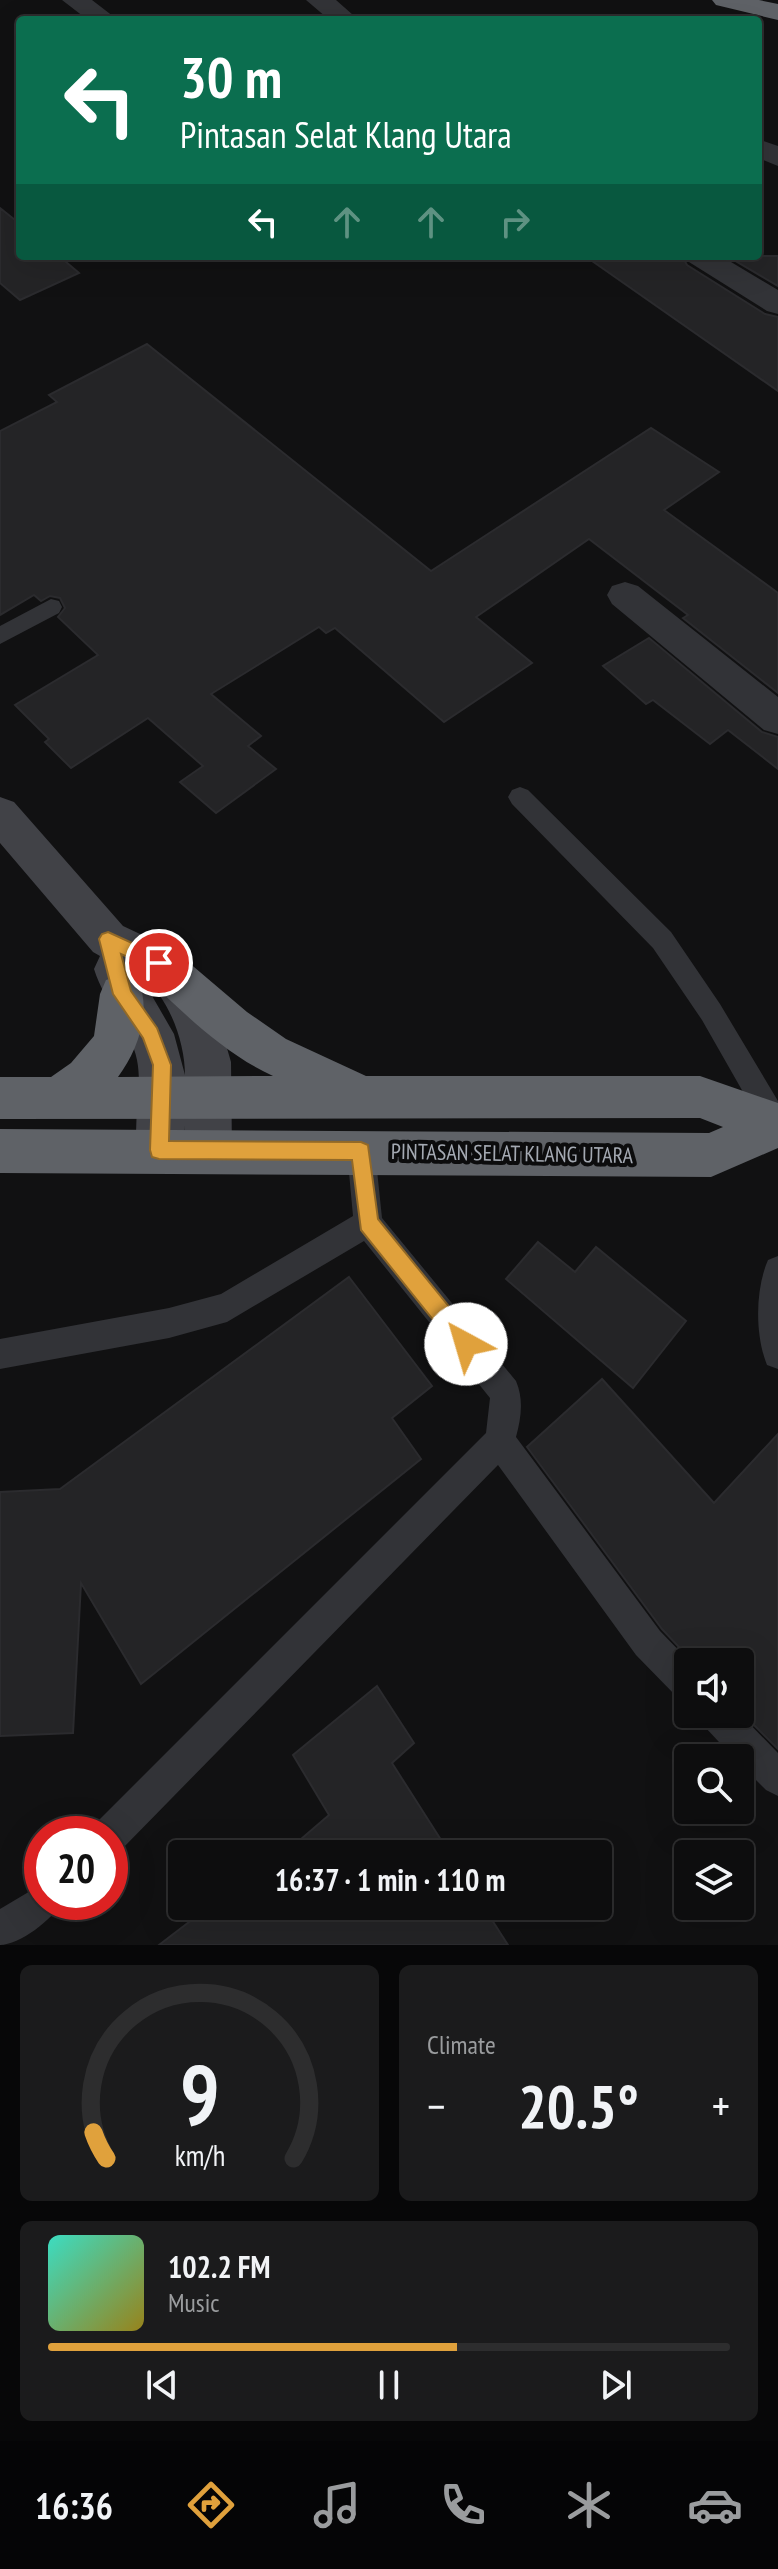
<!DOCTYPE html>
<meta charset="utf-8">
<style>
body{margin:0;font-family:"PT Sans Narrow",sans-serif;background:#1b1b1c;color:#f1f3f6;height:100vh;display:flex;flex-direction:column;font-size:30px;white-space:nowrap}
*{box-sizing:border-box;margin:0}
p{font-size:26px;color:#9a9c9e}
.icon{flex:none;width:44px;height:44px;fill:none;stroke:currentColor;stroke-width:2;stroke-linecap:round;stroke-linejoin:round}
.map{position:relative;height:1945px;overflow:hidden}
.panel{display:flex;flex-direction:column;gap:20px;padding:20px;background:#070708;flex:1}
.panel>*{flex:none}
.guide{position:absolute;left:16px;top:16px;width:746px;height:244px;border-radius:8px;box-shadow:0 8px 32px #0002,0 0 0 2px #2d2d2e;background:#0b6e4f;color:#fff;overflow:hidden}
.fabs{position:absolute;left:674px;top:1648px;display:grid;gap:16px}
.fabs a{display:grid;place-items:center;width:80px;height:80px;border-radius:8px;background:#0d0d0e;box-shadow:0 8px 32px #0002,0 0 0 2px #2d2d2e;font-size:40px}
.speed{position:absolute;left:24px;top:1816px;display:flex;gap:16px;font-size:40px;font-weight:700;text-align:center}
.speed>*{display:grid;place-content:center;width:104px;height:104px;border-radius:50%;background:#0d0d0e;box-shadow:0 8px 32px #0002,0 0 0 2px #2d2d2e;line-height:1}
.speed .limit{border:12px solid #d22;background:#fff;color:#111}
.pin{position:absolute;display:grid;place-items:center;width:68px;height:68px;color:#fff;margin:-34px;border:4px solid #fff;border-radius:50%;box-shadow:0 2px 8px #0007}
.me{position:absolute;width:88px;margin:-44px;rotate:321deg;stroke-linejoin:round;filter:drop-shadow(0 0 6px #0008)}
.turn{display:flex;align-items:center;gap:28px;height:168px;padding:0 32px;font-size:36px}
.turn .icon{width:104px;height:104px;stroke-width:2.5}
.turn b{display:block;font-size:56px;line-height:68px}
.lanes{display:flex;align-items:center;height:76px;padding:0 32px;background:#0003;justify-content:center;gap:40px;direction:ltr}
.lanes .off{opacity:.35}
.big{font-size:60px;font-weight:600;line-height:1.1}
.panel .card{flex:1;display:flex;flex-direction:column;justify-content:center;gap:12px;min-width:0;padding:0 28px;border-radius:12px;background:#1b1b1c}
.panel .dial{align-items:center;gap:0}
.dial svg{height:208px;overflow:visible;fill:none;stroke:#2d2d2e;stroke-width:7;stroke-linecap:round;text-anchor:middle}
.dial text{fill:#f1f3f6;stroke:none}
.song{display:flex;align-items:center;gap:24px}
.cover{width:96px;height:96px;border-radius:12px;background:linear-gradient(135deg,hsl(170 70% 55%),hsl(50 70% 35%))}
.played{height:8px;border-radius:4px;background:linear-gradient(90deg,#e0a13c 60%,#2d2d2e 60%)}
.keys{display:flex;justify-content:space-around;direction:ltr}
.heat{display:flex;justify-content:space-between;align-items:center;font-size:44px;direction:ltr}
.panel .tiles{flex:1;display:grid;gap:20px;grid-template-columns:1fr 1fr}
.card:last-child{grid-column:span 2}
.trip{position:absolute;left:168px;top:1840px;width:444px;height:80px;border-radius:8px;background:#0d0d0e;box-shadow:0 8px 32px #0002,0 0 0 2px #2d2d2e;font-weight:600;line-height:80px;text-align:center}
.dock{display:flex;height:128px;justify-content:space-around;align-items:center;background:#050506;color:#9a9c9e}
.dock .icon{width:56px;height:56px}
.dock .active{color:#e0a13c}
.dock b{font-size:36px;color:#f1f3f6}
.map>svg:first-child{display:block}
.building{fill:#242426;stroke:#2b2b2e;stroke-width:2}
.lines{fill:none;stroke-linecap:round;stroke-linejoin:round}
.lane{fill:#323337;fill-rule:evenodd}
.street{fill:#323337;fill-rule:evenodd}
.secondary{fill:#414247;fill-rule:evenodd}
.highway{fill:#5f6267;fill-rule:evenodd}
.route{fill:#e0a13c;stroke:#926927;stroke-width:2}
.labels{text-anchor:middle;stroke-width:8;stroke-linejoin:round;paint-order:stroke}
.street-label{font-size:22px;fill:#a4a9b2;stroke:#0c0c0d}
</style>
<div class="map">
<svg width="778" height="1945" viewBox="0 0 778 1945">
<rect width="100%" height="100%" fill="#111112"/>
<!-- building -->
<path class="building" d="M 0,208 L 20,224 L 20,256 L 59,256 L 79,273 L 20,300 L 0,283 Z
M 585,256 L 682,256 L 687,265 L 765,314 L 778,317 L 778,391 Z
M 727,256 L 778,256 L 778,286 Z
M 147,344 L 431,571 L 651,428 L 719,472 L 664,510 L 778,593 L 778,693 L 683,618 L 688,615 L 589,539 L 476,617 L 532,663 L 444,722 L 335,628 L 326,633 L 319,627 L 211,694 L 261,736 L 248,746 L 276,769 L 216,813 L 180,782 L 203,766 L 148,718 L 71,768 L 45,742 L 49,739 L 15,705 L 98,655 L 58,617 L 65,608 L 60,598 L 50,596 L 41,601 L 34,595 L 0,615 L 0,431 L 57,402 L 49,395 Z
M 649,638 L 762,732 L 778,737 L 778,769 L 728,730 L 710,744 L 653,700 L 646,704 L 603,666 Z
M 538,1242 L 575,1272 L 596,1247 L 686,1321 L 633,1388 L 506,1279 Z
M 349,1277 L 432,1386 L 392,1418 L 421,1459 L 141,1684 L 81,1583 L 73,1733 L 0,1736 L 0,1492 L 60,1489 Z
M 602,1379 L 714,1503 L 778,1434 L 778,1749 L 740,1711 L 740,1662 L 693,1662 L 662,1629 L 527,1447 Z
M 377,1686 L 414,1743 L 392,1763 L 450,1854 L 287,1854 L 286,1852 L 329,1815 L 293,1755 Z
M 210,1906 L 483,1906 L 508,1945 L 159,1945 Z"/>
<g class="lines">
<!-- lane -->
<path class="lane" d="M 51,599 L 59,601 L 62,607 L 59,613 L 0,644 L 0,626 Z
M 520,787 L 528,790 L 671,932 L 720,1004 L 778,1101 L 778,1137 L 767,1134 L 702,1020 L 653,948 L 512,804 L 508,797 L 512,790 Z
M 361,1138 L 371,1142 L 375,1151 L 382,1218 L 516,1381 C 524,1400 521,1418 516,1437 L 660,1631 L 690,1662 L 688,1701 L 676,1696 L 636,1655 L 498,1465 L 123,1848 L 110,1853 L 110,1834 L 93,1834 L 97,1822 L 486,1433 L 490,1398 L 364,1241 L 227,1322 L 169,1338 L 0,1369 L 0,1339 L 169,1308 L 221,1294 L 353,1216 L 347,1151 L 351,1142 Z
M 778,1256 L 778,1369 L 767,1365 C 755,1335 755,1290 768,1260 Z
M 699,1714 L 740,1714 L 778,1753 L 778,1796 L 766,1790 L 740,1764 L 740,1758 L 734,1758 L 704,1726 Z
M 42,1884 L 42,1902 L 61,1902 C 54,1919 19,1945 0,1945 L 0,1909 Z"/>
<!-- street -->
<path class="street" d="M 62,0 L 92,0 L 118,20 L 88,20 Z
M 306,0 L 336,0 L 353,15 L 350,20 L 324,20 L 326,17 Z
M 758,139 L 778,146 L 778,166 L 758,158 Z
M 685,256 L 721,256 L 778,290 L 778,314 L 767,311 L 689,262 Z
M 625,582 L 638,586 L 778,697 L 778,734 L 764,730 L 612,604 L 607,595 L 612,586 Z"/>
<!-- secondary -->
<path class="secondary" d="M 0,797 L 14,802 L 123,926 L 174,950 L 200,984 L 220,1024 L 231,1062 L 232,1152 L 225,1168 L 208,1174 L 191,1168 L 184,1152 L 185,1126 L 183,1150 L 176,1166 L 159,1172 L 142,1166 C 128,1134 144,1095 137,1060 C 131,1029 104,1002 94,969 L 100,956 L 93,952 L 0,843 ZM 140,975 C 168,995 185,1041 185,1075 L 174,1034 Z"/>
<!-- highway -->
<path class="highway" d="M 712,0 L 759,0 L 778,4 L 778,20 L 716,5 Z
M 159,944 L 174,950 L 247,1012 L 286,1039 L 366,1076 L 700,1076 L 778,1103 L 778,1148 L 711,1177 L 0,1173 L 0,1129 L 709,1133 L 723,1127 L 700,1118 L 0,1119 L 0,1077 L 51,1077 L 71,1063 L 94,1036 L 100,994 L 106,980 L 122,975 L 138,980 C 152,1011 138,1050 118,1077 L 273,1076 C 223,1053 184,1013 144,976 L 137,963 L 144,950 Z"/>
</g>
<!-- route -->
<path class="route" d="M 108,932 L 165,958 L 168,963 L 165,969 L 159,971 L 121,954 L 131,991 L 157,1028 L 171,1065 L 169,1141 L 361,1142 L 368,1145 L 378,1219 L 473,1336 L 476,1344 L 473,1351 L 466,1354 L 458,1351 L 361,1230 L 352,1160 L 159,1159 L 152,1157 L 150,1150 L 153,1065 L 143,1038 L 113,994 L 99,939 L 102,934 Z"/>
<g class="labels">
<!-- street labels -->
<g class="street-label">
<text transform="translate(512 1153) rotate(1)" y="8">PINTASAN SELAT KLANG UTARA</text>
</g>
</g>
</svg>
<div class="fabs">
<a><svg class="icon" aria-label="sound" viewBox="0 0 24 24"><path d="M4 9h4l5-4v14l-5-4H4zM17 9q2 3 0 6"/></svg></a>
<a><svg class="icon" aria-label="search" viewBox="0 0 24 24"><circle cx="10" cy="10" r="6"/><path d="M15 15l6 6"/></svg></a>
<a><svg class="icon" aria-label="layers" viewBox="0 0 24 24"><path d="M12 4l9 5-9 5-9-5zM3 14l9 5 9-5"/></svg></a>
</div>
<div class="speed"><div class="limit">20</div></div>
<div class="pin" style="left:159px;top:963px;background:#d93025"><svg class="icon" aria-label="arrive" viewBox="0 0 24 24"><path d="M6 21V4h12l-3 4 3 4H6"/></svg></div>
<svg class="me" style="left:466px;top:1344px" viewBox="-20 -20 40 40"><circle r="19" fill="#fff"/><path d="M0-13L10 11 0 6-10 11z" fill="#e0a13c"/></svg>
<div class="trip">16:37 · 1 min · 110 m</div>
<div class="guide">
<div class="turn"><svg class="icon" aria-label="left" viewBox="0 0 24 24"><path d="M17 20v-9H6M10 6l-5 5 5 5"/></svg><div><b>30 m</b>Pintasan Selat Klang Utara</div></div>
<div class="lanes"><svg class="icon" aria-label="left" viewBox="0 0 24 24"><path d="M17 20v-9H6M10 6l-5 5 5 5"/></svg><svg class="icon off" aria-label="ahead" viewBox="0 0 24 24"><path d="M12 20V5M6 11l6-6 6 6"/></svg><svg class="icon off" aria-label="ahead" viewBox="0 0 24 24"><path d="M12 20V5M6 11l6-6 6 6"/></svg><svg class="icon off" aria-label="right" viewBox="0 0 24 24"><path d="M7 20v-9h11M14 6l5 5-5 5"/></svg></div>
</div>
</div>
<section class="panel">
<div class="tiles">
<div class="card dial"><svg viewBox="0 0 100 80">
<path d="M14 69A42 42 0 1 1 86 69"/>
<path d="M14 69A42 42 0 0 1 9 59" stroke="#e0a13c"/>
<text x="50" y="56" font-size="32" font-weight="700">9</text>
<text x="50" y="72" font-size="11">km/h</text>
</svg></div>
<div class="card"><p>Climate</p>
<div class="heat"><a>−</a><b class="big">20.5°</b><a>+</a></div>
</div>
<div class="card">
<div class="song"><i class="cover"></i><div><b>102.2 FM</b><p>Music</p></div></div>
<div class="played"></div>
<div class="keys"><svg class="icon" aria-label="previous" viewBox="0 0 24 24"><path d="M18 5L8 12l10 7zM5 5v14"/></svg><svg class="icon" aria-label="pause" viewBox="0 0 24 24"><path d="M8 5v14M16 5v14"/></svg><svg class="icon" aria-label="next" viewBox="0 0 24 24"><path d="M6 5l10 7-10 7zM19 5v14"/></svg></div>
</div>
</div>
</section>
<nav class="dock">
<b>16:36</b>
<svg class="icon active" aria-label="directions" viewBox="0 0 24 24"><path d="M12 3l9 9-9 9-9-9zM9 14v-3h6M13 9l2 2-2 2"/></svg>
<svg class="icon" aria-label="music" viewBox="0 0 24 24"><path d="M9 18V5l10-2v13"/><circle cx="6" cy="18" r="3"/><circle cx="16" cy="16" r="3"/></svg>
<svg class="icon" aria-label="phone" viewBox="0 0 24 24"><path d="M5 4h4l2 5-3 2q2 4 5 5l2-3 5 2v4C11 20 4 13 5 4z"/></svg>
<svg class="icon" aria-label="climate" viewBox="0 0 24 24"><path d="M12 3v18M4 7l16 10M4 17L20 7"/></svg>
<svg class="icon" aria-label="car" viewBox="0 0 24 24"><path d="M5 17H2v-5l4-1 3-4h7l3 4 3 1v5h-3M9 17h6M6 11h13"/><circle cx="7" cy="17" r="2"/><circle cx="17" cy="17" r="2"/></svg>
</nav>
